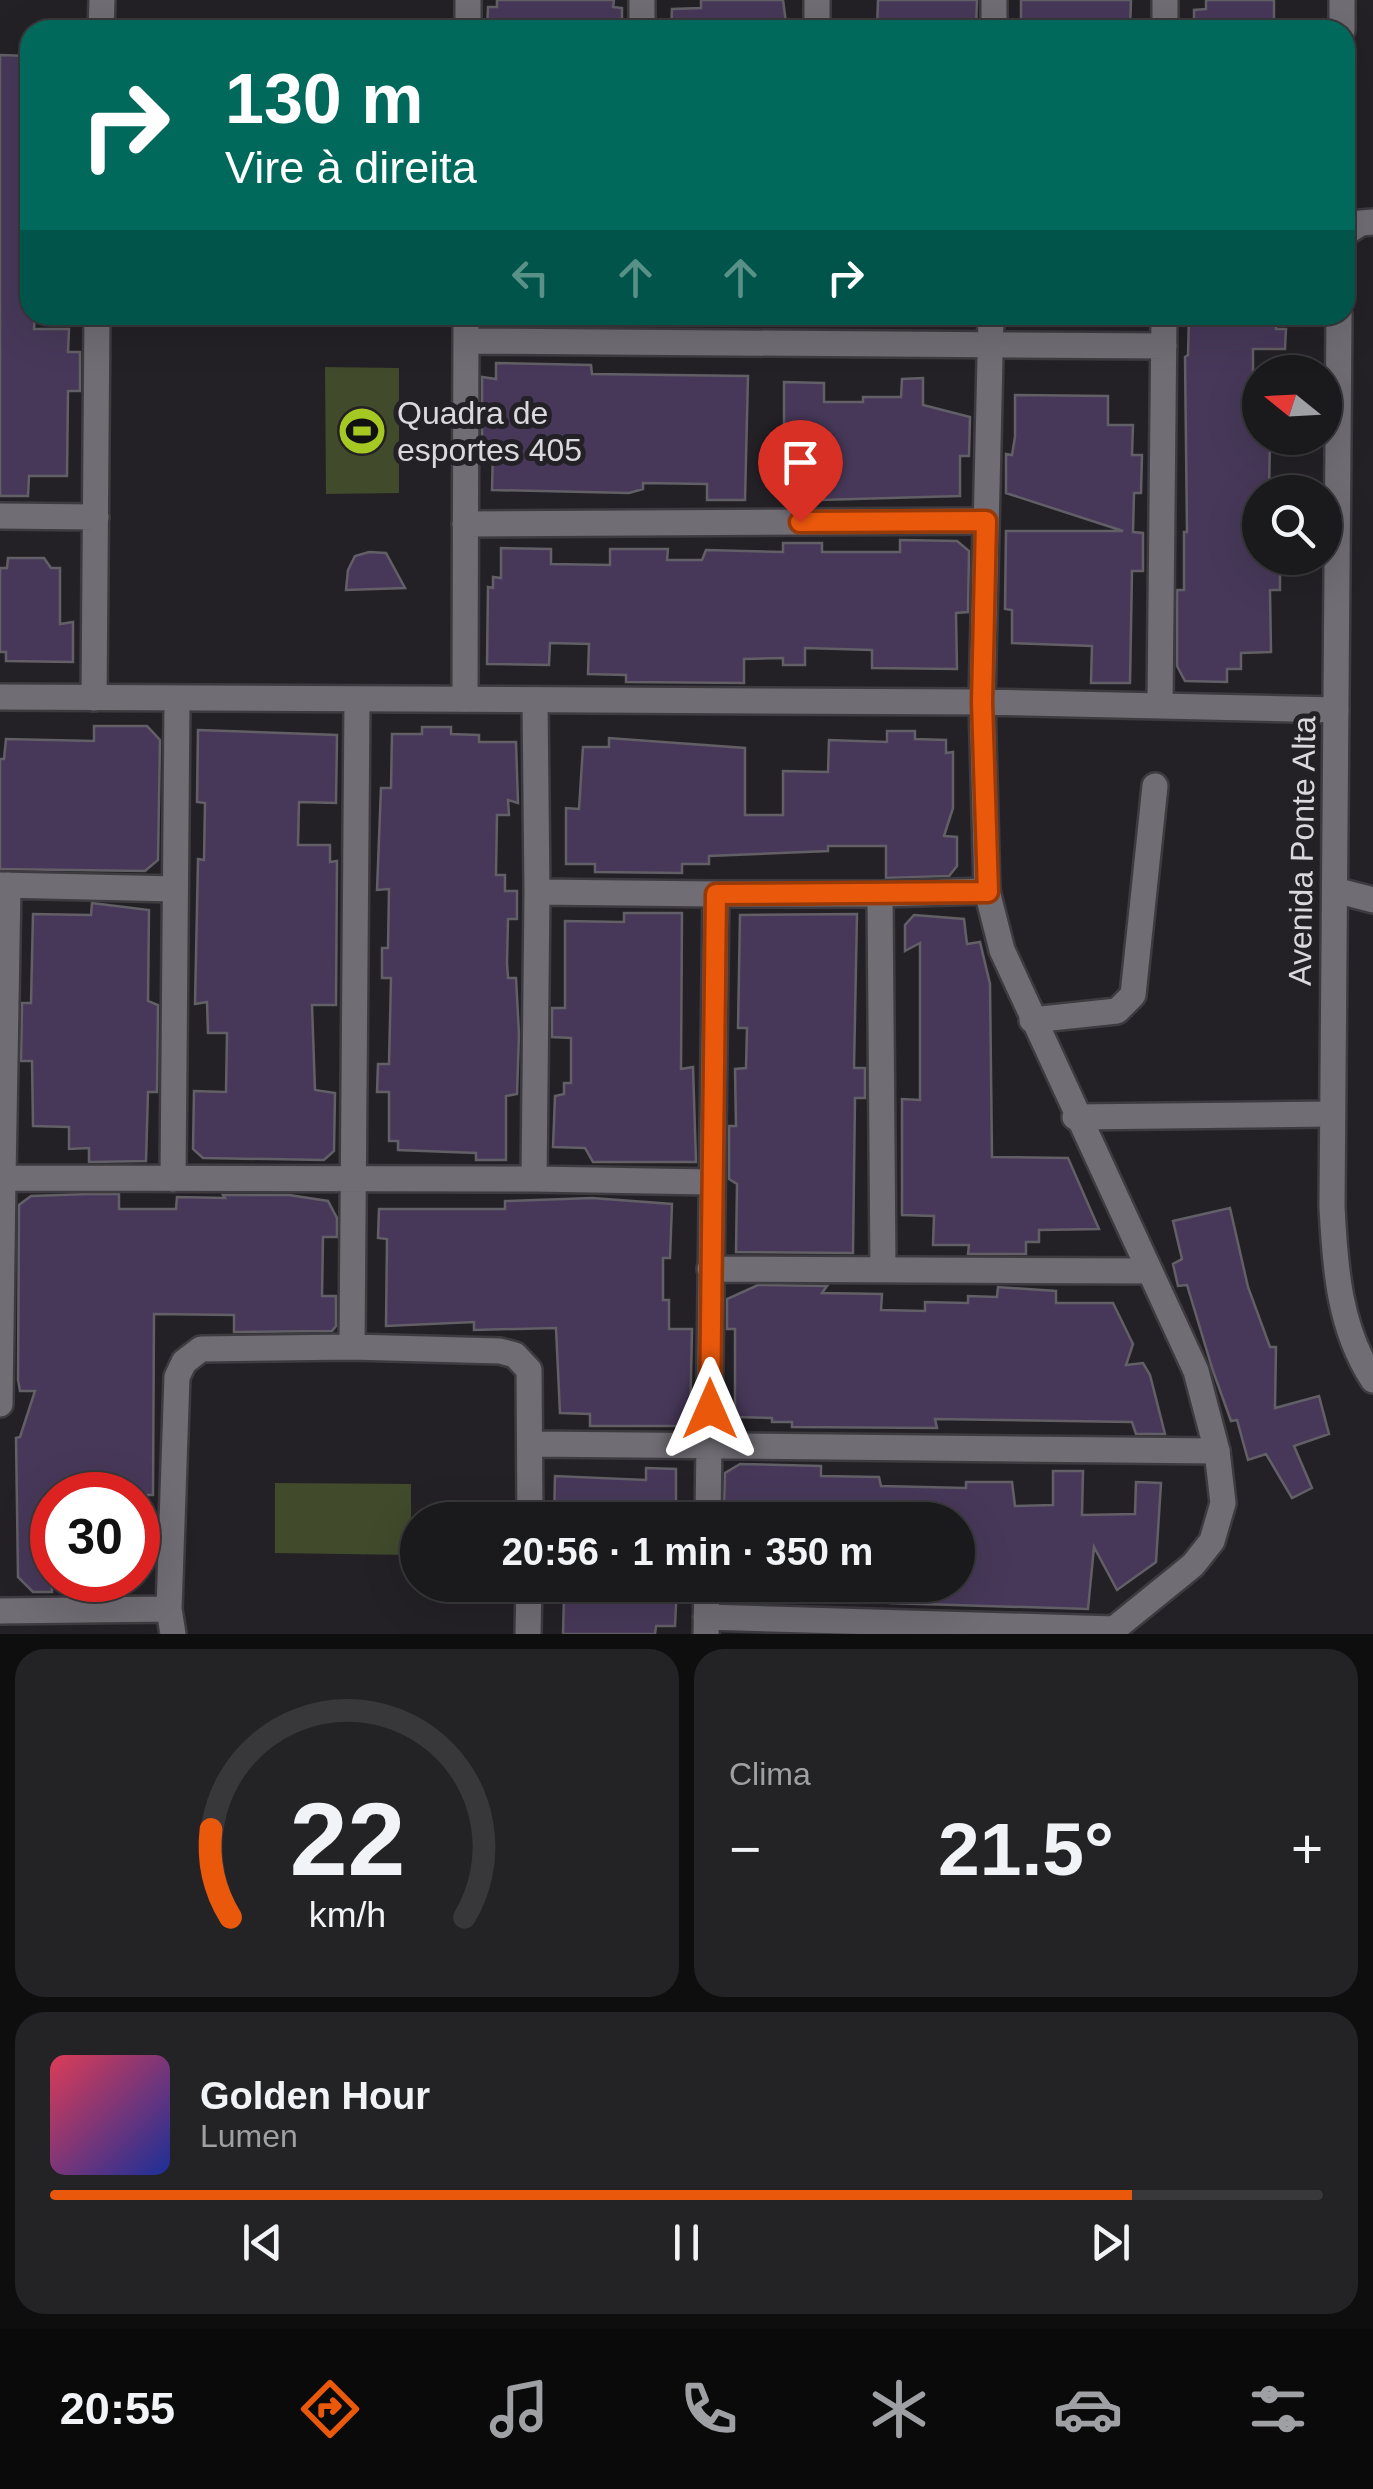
<!DOCTYPE html>
<html lang="pt">
<meta charset="utf-8">
<style>
body{margin:0;font-family:Helvetica,sans-serif;background:#232225;color:#f1f3f6;height:100vh;display:flex;flex-direction:column;font-size:38px;white-space:nowrap}
*{box-sizing:border-box;margin:0}
p{font-size:32px;color:#9fa0a3}
.icon{flex:none;width:55px;height:55px;fill:none;stroke:currentColor;stroke-width:2;stroke-linecap:round;stroke-linejoin:round}
.map{position:relative;height:1634px;overflow:hidden}
.sheet{display:flex;flex-direction:column;gap:15px;padding:15px;background:#0e0e0f;flex:1}
.sheet>*{flex:none}
.guide{position:absolute;left:20px;top:20px;width:1335px;height:305px;border-radius:30px;box-shadow:0 10px 40px #0002,0 0 0 2px #38383b;background:#00695c;color:#fff;overflow:hidden}
.needle{width:65px;rotate:288deg}
.fabs{position:absolute;left:1242px;top:355px;display:grid;gap:20px}
.fabs a{display:grid;place-items:center;width:100px;height:100px;border-radius:50%;background:#1a191c;box-shadow:0 10px 40px #0002,0 0 0 2px #38383b;font-size:50px}
.speed{position:absolute;left:30px;top:1472px;display:flex;gap:20px;font-size:50px;font-weight:700;text-align:center}
.speed>*{display:grid;place-content:center;width:130px;height:130px;border-radius:50%;background:#1a191c;box-shadow:0 10px 40px #0002,0 0 0 2px #38383b;line-height:1}
.speed .limit{border:15px solid #d22;background:#fff;color:#111}
.pin{position:absolute;display:grid;place-items:center;width:85px;height:85px;color:#fff;margin:-102px -42px;border-radius:50% 50% 50% 0;rotate:-45deg;box-shadow:0 0 10px #0007}
.pin .icon{rotate:45deg}
.me{position:absolute;width:110px;margin:-55px;rotate:0deg;stroke-linejoin:round;filter:drop-shadow(0 0 8px #0008)}
.turn{display:flex;align-items:center;gap:35px;height:210px;padding:0 40px;font-size:45px}
.turn .icon{width:130px;height:130px;stroke-width:2.5}
.turn b{display:block;font-size:70px;line-height:85px}
.lanes{display:flex;align-items:center;height:95px;padding:0 40px;background:#0003;justify-content:center;gap:50px;direction:ltr}
.lanes .off{opacity:.35}
.big{font-size:75px;font-weight:700;line-height:1.1}
.sheet .card{flex:1;display:flex;flex-direction:column;justify-content:center;gap:15px;min-width:0;padding:0 35px;border-radius:30px;background:#232225}
.sheet .dial{align-items:center;gap:0}
.dial svg{height:260px;overflow:visible;fill:none;stroke:#38383b;stroke-width:7;stroke-linecap:round;text-anchor:middle}
.dial text{fill:#f1f3f6;stroke:none}
.song{display:flex;align-items:center;gap:30px}
.cover{width:120px;height:120px;border-radius:15px;background:linear-gradient(135deg,hsl(350 70% 55%),hsl(230 70% 35%))}
.played{height:10px;border-radius:5px;background:linear-gradient(90deg,#ea580c 85%,#38383b 85%)}
.keys{display:flex;justify-content:space-around;direction:ltr}
.heat{display:flex;justify-content:space-between;align-items:center;font-size:55px;direction:ltr}
.sheet .tiles{flex:1;display:grid;gap:15px;grid-template-columns:1fr 1fr}
.card:last-child{grid-column:span 2}
.trip{position:absolute;left:400px;top:1502px;width:575px;height:100px;border-radius:50px;background:#1a191c;box-shadow:0 10px 40px #0002,0 0 0 2px #38383b;font-weight:700;line-height:100px;text-align:center}
.dock{display:flex;height:160px;justify-content:space-around;align-items:center;background:#0a0a0b;color:#9fa0a3}
.dock .icon{width:70px;height:70px}
.dock .active{color:#ea580c}
.dock b{font-size:45px;color:#f1f3f6}
.map>svg:first-child{display:block}
.green{fill:#414a2b}
.building{fill:#473859;stroke:#625f66;stroke-width:2.5}
.lines{fill:none;stroke-linecap:round;stroke-linejoin:round}
.minor-casing{stroke:#3d3b40;stroke-width:30}
.tertiary-casing{stroke:#3d3b40;stroke-width:30}
.secondary-casing{stroke:#3d3b40;stroke-width:30}
.minor{stroke:#706d74;stroke-width:25}
.tertiary{stroke:#706d74;stroke-width:25}
.secondary{stroke:#706d74;stroke-width:25}
.route-casing{stroke:#983908;stroke-width:25}
.route{stroke:#ea580c;stroke-width:18}
.labels{text-anchor:middle;stroke-width:10;stroke-linejoin:round;paint-order:stroke}
.poi-label{font-size:32px;fill:#dad8dc;stroke:#232126;text-anchor:start}
.street-label{font-size:32px;fill:#dad8dc;stroke:#232126}
</style>
<div class="map">
<svg width="1373" height="1634" viewBox="0 0 1373 1634">
<rect width="100%" height="100%" fill="#232126"/>
<!-- green -->
<path class="green" d="M 325,367 L 399,368 L 399,493 L 326,494 Z
M 275,1483 L 411,1484 L 411,1555 L 275,1553 Z"/>
<!-- building -->
<path class="building" d="M 497,0 L 614,0 L 613,7 L 622,8 L 622,30 L 487,30 L 488,7 L 497,7 Z
M 701,0 L 783,0 L 787,30 L 671,30 L 672,9 L 701,8 Z
M 878,0 L 977,0 L 976,30 L 877,30 Z
M 1021,0 L 1131,0 L 1130,30 L 1021,30 Z
M 1206,0 L 1274,0 L 1274,29 L 1194,30 L 1194,10 L 1206,9 Z
M 0,55 L 30,56 L 30,315 L 35,315 L 34,329 L 69,329 L 68,352 L 80,352 L 80,391 L 68,391 L 67,476 L 29,476 L 28,496 L 0,496 Z
M 1189,315 L 1276,315 L 1276,329 L 1286,329 L 1285,349 L 1253,349 L 1253,387 L 1260,388 L 1260,438 L 1270,438 L 1269,492 L 1260,492 L 1260,558 L 1280,561 L 1280,590 L 1270,590 L 1271,652 L 1241,653 L 1241,669 L 1227,669 L 1227,682 L 1185,681 L 1177,666 L 1177,590 L 1184,590 L 1184,532 L 1187,532 L 1185,357 L 1188,355 Z
M 496,363 L 591,365 L 592,374 L 748,376 L 745,500 L 707,500 L 707,484 L 643,483 L 643,489 L 629,493 L 492,490 L 493,451 L 482,451 L 482,377 L 496,379 Z
M 923,378 L 923,405 L 970,417 L 969,456 L 960,456 L 960,496 L 784,501 L 784,382 L 824,383 L 824,402 L 863,402 L 863,397 L 901,397 L 902,379 Z
M 1015,395 L 1108,396 L 1108,425 L 1133,425 L 1132,455 L 1142,455 L 1141,493 L 1134,493 L 1133,532 L 1143,533 L 1143,571 L 1132,571 L 1130,683 L 1091,683 L 1092,646 L 1012,643 L 1012,610 L 1005,609 L 1006,531 L 1123,531 L 1006,493 L 1006,454 L 1012,455 L 1015,437 Z
M 900,540 L 957,541 L 969,551 L 968,612 L 956,613 L 957,669 L 872,668 L 872,650 L 805,648 L 805,665 L 783,665 L 783,658 L 744,659 L 744,683 L 626,682 L 626,675 L 588,674 L 589,644 L 550,643 L 549,665 L 487,664 L 488,587 L 493,588 L 493,577 L 501,578 L 501,548 L 551,549 L 551,564 L 610,565 L 610,549 L 668,549 L 667,560 L 702,560 L 706,550 L 783,552 L 783,543 L 822,543 L 822,552 L 900,552 Z
M 369,552 L 386,553 L 405,588 L 346,590 L 348,570 L 355,556 Z
M 8,558 L 44,558 L 51,568 L 60,568 L 60,624 L 73,622 L 73,662 L 6,661 L 6,652 L 0,652 L 0,568 L 7,568 Z
M 94,726 L 147,726 L 160,740 L 158,860 L 145,871 L 0,869 L 0,759 L 4,759 L 6,739 L 94,741 Z
M 422,727 L 451,727 L 451,734 L 479,735 L 479,742 L 516,742 L 518,803 L 508,800 L 509,815 L 497,815 L 496,875 L 505,875 L 505,891 L 517,891 L 517,919 L 508,919 L 507,963 L 508,978 L 516,978 L 519,1034 L 517,1094 L 506,1096 L 506,1160 L 476,1160 L 476,1153 L 398,1150 L 398,1141 L 389,1141 L 389,1092 L 377,1092 L 378,1064 L 389,1064 L 391,978 L 382,978 L 382,948 L 388,948 L 389,889 L 377,890 L 381,788 L 391,788 L 392,734 L 422,734 Z
M 198,730 L 337,735 L 336,803 L 299,802 L 298,845 L 330,845 L 330,862 L 337,861 L 336,1005 L 312,1005 L 315,1090 L 335,1093 L 334,1151 L 324,1160 L 203,1158 L 193,1149 L 194,1091 L 226,1092 L 227,1033 L 208,1033 L 207,1002 L 195,1004 L 198,859 L 204,860 L 205,803 L 197,802 Z
M 887,731 L 915,731 L 915,739 L 946,740 L 946,753 L 953,752 L 953,808 L 944,836 L 957,837 L 957,866 L 949,876 L 886,878 L 886,846 L 828,846 L 828,851 L 709,856 L 709,864 L 682,864 L 682,873 L 595,872 L 595,864 L 566,864 L 566,808 L 579,809 L 583,747 L 609,747 L 609,738 L 745,748 L 745,815 L 783,815 L 783,771 L 828,772 L 829,740 L 887,742 Z
M 92,903 L 149,910 L 148,1001 L 158,1005 L 157,1092 L 148,1092 L 146,1161 L 89,1162 L 89,1148 L 69,1149 L 69,1127 L 33,1126 L 32,1061 L 21,1061 L 22,1003 L 31,1003 L 33,914 L 91,915 Z
M 624,913 L 682,913 L 681,1069 L 693,1067 L 696,1162 L 593,1162 L 585,1148 L 553,1147 L 555,1096 L 564,1094 L 564,1083 L 571,1083 L 571,1038 L 552,1037 L 552,1008 L 565,1008 L 565,921 L 624,922 Z
M 857,914 L 854,1068 L 865,1068 L 865,1098 L 855,1098 L 853,1253 L 736,1252 L 737,1184 L 729,1179 L 729,1126 L 736,1126 L 735,1069 L 746,1068 L 747,1028 L 738,1028 L 740,915 Z
M 914,915 L 964,919 L 967,944 L 980,942 L 990,984 L 992,1157 L 1068,1158 L 1099,1229 L 1039,1230 L 1039,1242 L 1026,1242 L 1026,1254 L 968,1254 L 969,1245 L 933,1245 L 934,1216 L 902,1215 L 902,1099 L 920,1100 L 920,943 L 905,951 L 905,925 Z
M 88,1194 L 119,1194 L 119,1209 L 176,1209 L 177,1197 L 225,1198 L 223,1195 L 289,1195 L 328,1201 L 337,1218 L 337,1237 L 323,1237 L 322,1296 L 336,1296 L 336,1326 L 332,1331 L 234,1332 L 234,1315 L 154,1314 L 153,1495 L 52,1495 L 52,1592 L 33,1592 L 18,1577 L 16,1438 L 20,1437 L 35,1391 L 20,1391 L 18,1380 L 19,1205 L 31,1196 Z
M 592,1198 L 672,1204 L 670,1258 L 663,1258 L 663,1300 L 669,1300 L 669,1329 L 692,1329 L 690,1426 L 590,1426 L 590,1414 L 560,1413 L 556,1328 L 474,1330 L 474,1322 L 386,1326 L 387,1239 L 378,1238 L 379,1209 L 505,1209 L 505,1201 Z
M 1230,1208 L 1248,1287 L 1270,1347 L 1276,1347 L 1275,1408 L 1319,1396 L 1329,1434 L 1294,1446 L 1312,1488 L 1292,1498 L 1266,1454 L 1248,1460 L 1237,1420 L 1231,1421 L 1213,1371 L 1187,1285 L 1178,1286 L 1173,1264 L 1182,1259 L 1173,1221 Z
M 758,1285 L 827,1286 L 822,1293 L 882,1294 L 881,1310 L 925,1311 L 925,1302 L 968,1303 L 968,1296 L 997,1297 L 998,1287 L 1056,1291 L 1056,1303 L 1113,1303 L 1133,1344 L 1126,1365 L 1143,1363 L 1150,1375 L 1165,1434 L 1136,1434 L 1132,1422 L 935,1419 L 937,1428 L 792,1427 L 792,1422 L 772,1422 L 772,1418 L 735,1417 L 735,1329 L 727,1329 L 727,1299 Z
M 740,1464 L 821,1466 L 821,1476 L 879,1477 L 881,1486 L 966,1488 L 966,1482 L 1012,1482 L 1015,1506 L 1053,1505 L 1053,1471 L 1083,1471 L 1082,1515 L 1135,1514 L 1136,1482 L 1161,1483 L 1156,1562 L 1117,1590 L 1094,1547 L 1088,1609 L 890,1603 L 890,1585 L 958,1585 L 958,1520 L 733,1520 L 733,1504 L 724,1504 L 725,1473 Z
M 646,1468 L 676,1469 L 676,1514 L 646,1513 L 646,1520 L 554,1520 L 555,1476 L 646,1480 Z
M 586,1585 L 677,1585 L 675,1626 L 656,1626 L 655,1634 L 563,1634 L 564,1595 L 586,1596 Z"/>
<g class="lines">
<!-- minor casing -->
<g class="minor-casing">
<path id="minor" d="M 101,30 L 102,0
M 468,30 L 468,0
M 642,30 L 642,0
M 817,30 L 817,0
M 1165,30 L 1165,0
M 466,341 L 1164,346
M 0,516 L 96,517
M 465,524 L 986,521
M 94,698 L 97,315
M 465,699 L 466,315
M 535,700 L 537,892
M 1160,705 L 1164,315
M 0,885 L 175,889
M 8,885 L 3,1178 L 534,1179 L 537,892 L 716,894 L 708,1520
M 716,894 L 880,894
M 1032,1020 L 1117,1011 L 1133,995 L 1155,786
M 173,1179 L 177,701
M 534,1179 L 710,1182
M 710,1269 L 1149,1271
M 883,1269 L 880,894 L 987,891
M 352,1347 L 500,1351 L 515,1355 L 529,1370 L 530,1520
M 0,1404 L 3,1178
M 532,1444 L 1217,1451
M 0,1611 L 169,1609
M 706,1617 L 1114,1629
M 173,1634 L 169,1609 L 177,1377 L 184,1362 L 201,1349 L 352,1347 L 357,700
M 528,1634 L 529,1585
M 706,1634 L 707,1585"/>
</g>
<!-- tertiary casing -->
<g class="tertiary-casing">
<path id="tertiary" d="M 994,30 L 994,0
M 991,315 L 982,702 L 987,891 L 1002,950 L 1196,1371 L 1217,1451 L 1223,1503 L 1212,1541 L 1193,1565 L 1108,1634
M 0,697 L 982,702 L 1336,710
M 1075,1117 L 1331,1114"/>
</g>
<!-- secondary casing -->
<g class="secondary-casing">
<path id="secondary" d="M 1342,30 L 1342,0
M 1345,233 L 1361,223 L 1373,222
M 1339,315 L 1332,1207 C 1335,1267 1339,1328 1373,1380
M 1335,890 L 1373,900"/>
</g>
<!-- minor -->
<use href="#minor" class="minor"/>
<!-- tertiary -->
<use href="#tertiary" class="tertiary"/>
<!-- secondary -->
<use href="#secondary" class="secondary"/>
</g>
<g class="lines">
<!-- route casing -->
<g class="route-casing">
<path id="route" d="M 710,1409 L 716,894 L 988,892 L 982,702 L 986,521 L 800,522"/>
</g>
<!-- route -->
<use href="#route" class="route"/>
</g>
<!-- icons -->
<defs>
<g id="stadium-disc" transform="scale(2.5)"><circle r="9.5" fill="#a5c822" stroke="#232126"/><path d="M0-5a6.5 5 0 1 0 0 10a6.5 5 0 1 0 0-10ZM-3.5-1.8h7v3.6h-7Z" fill="#111"/></g>
</defs>
<g fill-rule="evenodd">
<use href="#stadium-disc" x="362" y="431"/>
</g>
<g class="labels">
<!-- poi labels -->
<g class="poi-label">
<text x="397" y="424">Quadra de<tspan x="397" dy="37">esportes 405</tspan></text>
</g>
<!-- street labels -->
<g class="street-label">
<text transform="translate(1302 851) rotate(-89)" y="11">Avenida Ponte Alta</text>
</g>
</g>
</svg>
<div class="fabs">
<a><svg class="needle" viewBox="-14 -14 28 28"><path d="M0-13l5 13h-10z" fill="#e53935"/><path d="M0 13l5-13h-10z" fill="#9fa0a3"/></svg></a>
<a><svg class="icon" aria-label="search" viewBox="0 0 24 24"><circle cx="10" cy="10" r="6"/><path d="M15 15l6 6"/></svg></a>
</div>
<div class="speed"><div class="limit">30</div></div>
<div class="pin" style="left:800px;top:522px;background:#d93025"><svg class="icon" aria-label="arrive" viewBox="0 0 24 24"><path d="M6 21V4h12l-3 4 3 4H6"/></svg></div>
<svg class="me" style="left:710px;top:1409px" viewBox="-20 -20 40 40"><path d="M0-17L14 15 0 8-14 15z" fill="#ea580c" stroke="#fff" stroke-width="4"/></svg>
<div class="trip">20:56 · 1 min · 350 m</div>
<div class="guide">
<div class="turn"><svg class="icon" aria-label="right" viewBox="0 0 24 24"><path d="M7 20v-9h11M14 6l5 5-5 5"/></svg><div><b>130 m</b>Vire à direita</div></div>
<div class="lanes"><svg class="icon off" aria-label="left" viewBox="0 0 24 24"><path d="M17 20v-9H6M10 6l-5 5 5 5"/></svg><svg class="icon off" aria-label="ahead" viewBox="0 0 24 24"><path d="M12 20V5M6 11l6-6 6 6"/></svg><svg class="icon off" aria-label="ahead" viewBox="0 0 24 24"><path d="M12 20V5M6 11l6-6 6 6"/></svg><svg class="icon" aria-label="right" viewBox="0 0 24 24"><path d="M7 20v-9h11M14 6l5 5-5 5"/></svg></div>
</div>
</div>
<section class="sheet">
<div class="tiles">
<div class="card dial"><svg viewBox="0 0 100 80">
<path d="M14 69A42 42 0 1 1 86 69"/>
<path d="M14 69A42 42 0 0 1 8 42" stroke="#ea580c"/>
<text x="50" y="56" font-size="32" font-weight="700">22</text>
<text x="50" y="72" font-size="11">km/h</text>
</svg></div>
<div class="card"><p>Clima</p>
<div class="heat"><a>−</a><b class="big">21.5°</b><a>+</a></div>
</div>
<div class="card">
<div class="song"><i class="cover"></i><div><b>Golden Hour</b><p>Lumen</p></div></div>
<div class="played"></div>
<div class="keys"><svg class="icon" aria-label="previous" viewBox="0 0 24 24"><path d="M18 5L8 12l10 7zM5 5v14"/></svg><svg class="icon" aria-label="pause" viewBox="0 0 24 24"><path d="M8 5v14M16 5v14"/></svg><svg class="icon" aria-label="next" viewBox="0 0 24 24"><path d="M6 5l10 7-10 7zM19 5v14"/></svg></div>
</div>
</div>
</section>
<nav class="dock">
<b>20:55</b>
<svg class="icon active" aria-label="directions" viewBox="0 0 24 24"><path d="M12 3l9 9-9 9-9-9zM9 14v-3h6M13 9l2 2-2 2"/></svg>
<svg class="icon" aria-label="music" viewBox="0 0 24 24"><path d="M9 18V5l10-2v13"/><circle cx="6" cy="18" r="3"/><circle cx="16" cy="16" r="3"/></svg>
<svg class="icon" aria-label="phone" viewBox="0 0 24 24"><path d="M5 4h4l2 5-3 2q2 4 5 5l2-3 5 2v4C11 20 4 13 5 4z"/></svg>
<svg class="icon" aria-label="climate" viewBox="0 0 24 24"><path d="M12 3v18M4 7l16 10M4 17L20 7"/></svg>
<svg class="icon" aria-label="car" viewBox="0 0 24 24"><path d="M5 17H2v-5l4-1 3-4h7l3 4 3 1v5h-3M9 17h6M6 11h13"/><circle cx="7" cy="17" r="2"/><circle cx="17" cy="17" r="2"/></svg>
<svg class="icon" aria-label="filters" viewBox="0 0 24 24"><path d="M4 7h16M4 17h16"/><circle cx="9" cy="7" r="2"/><circle cx="15" cy="17" r="2"/></svg>
</nav>
